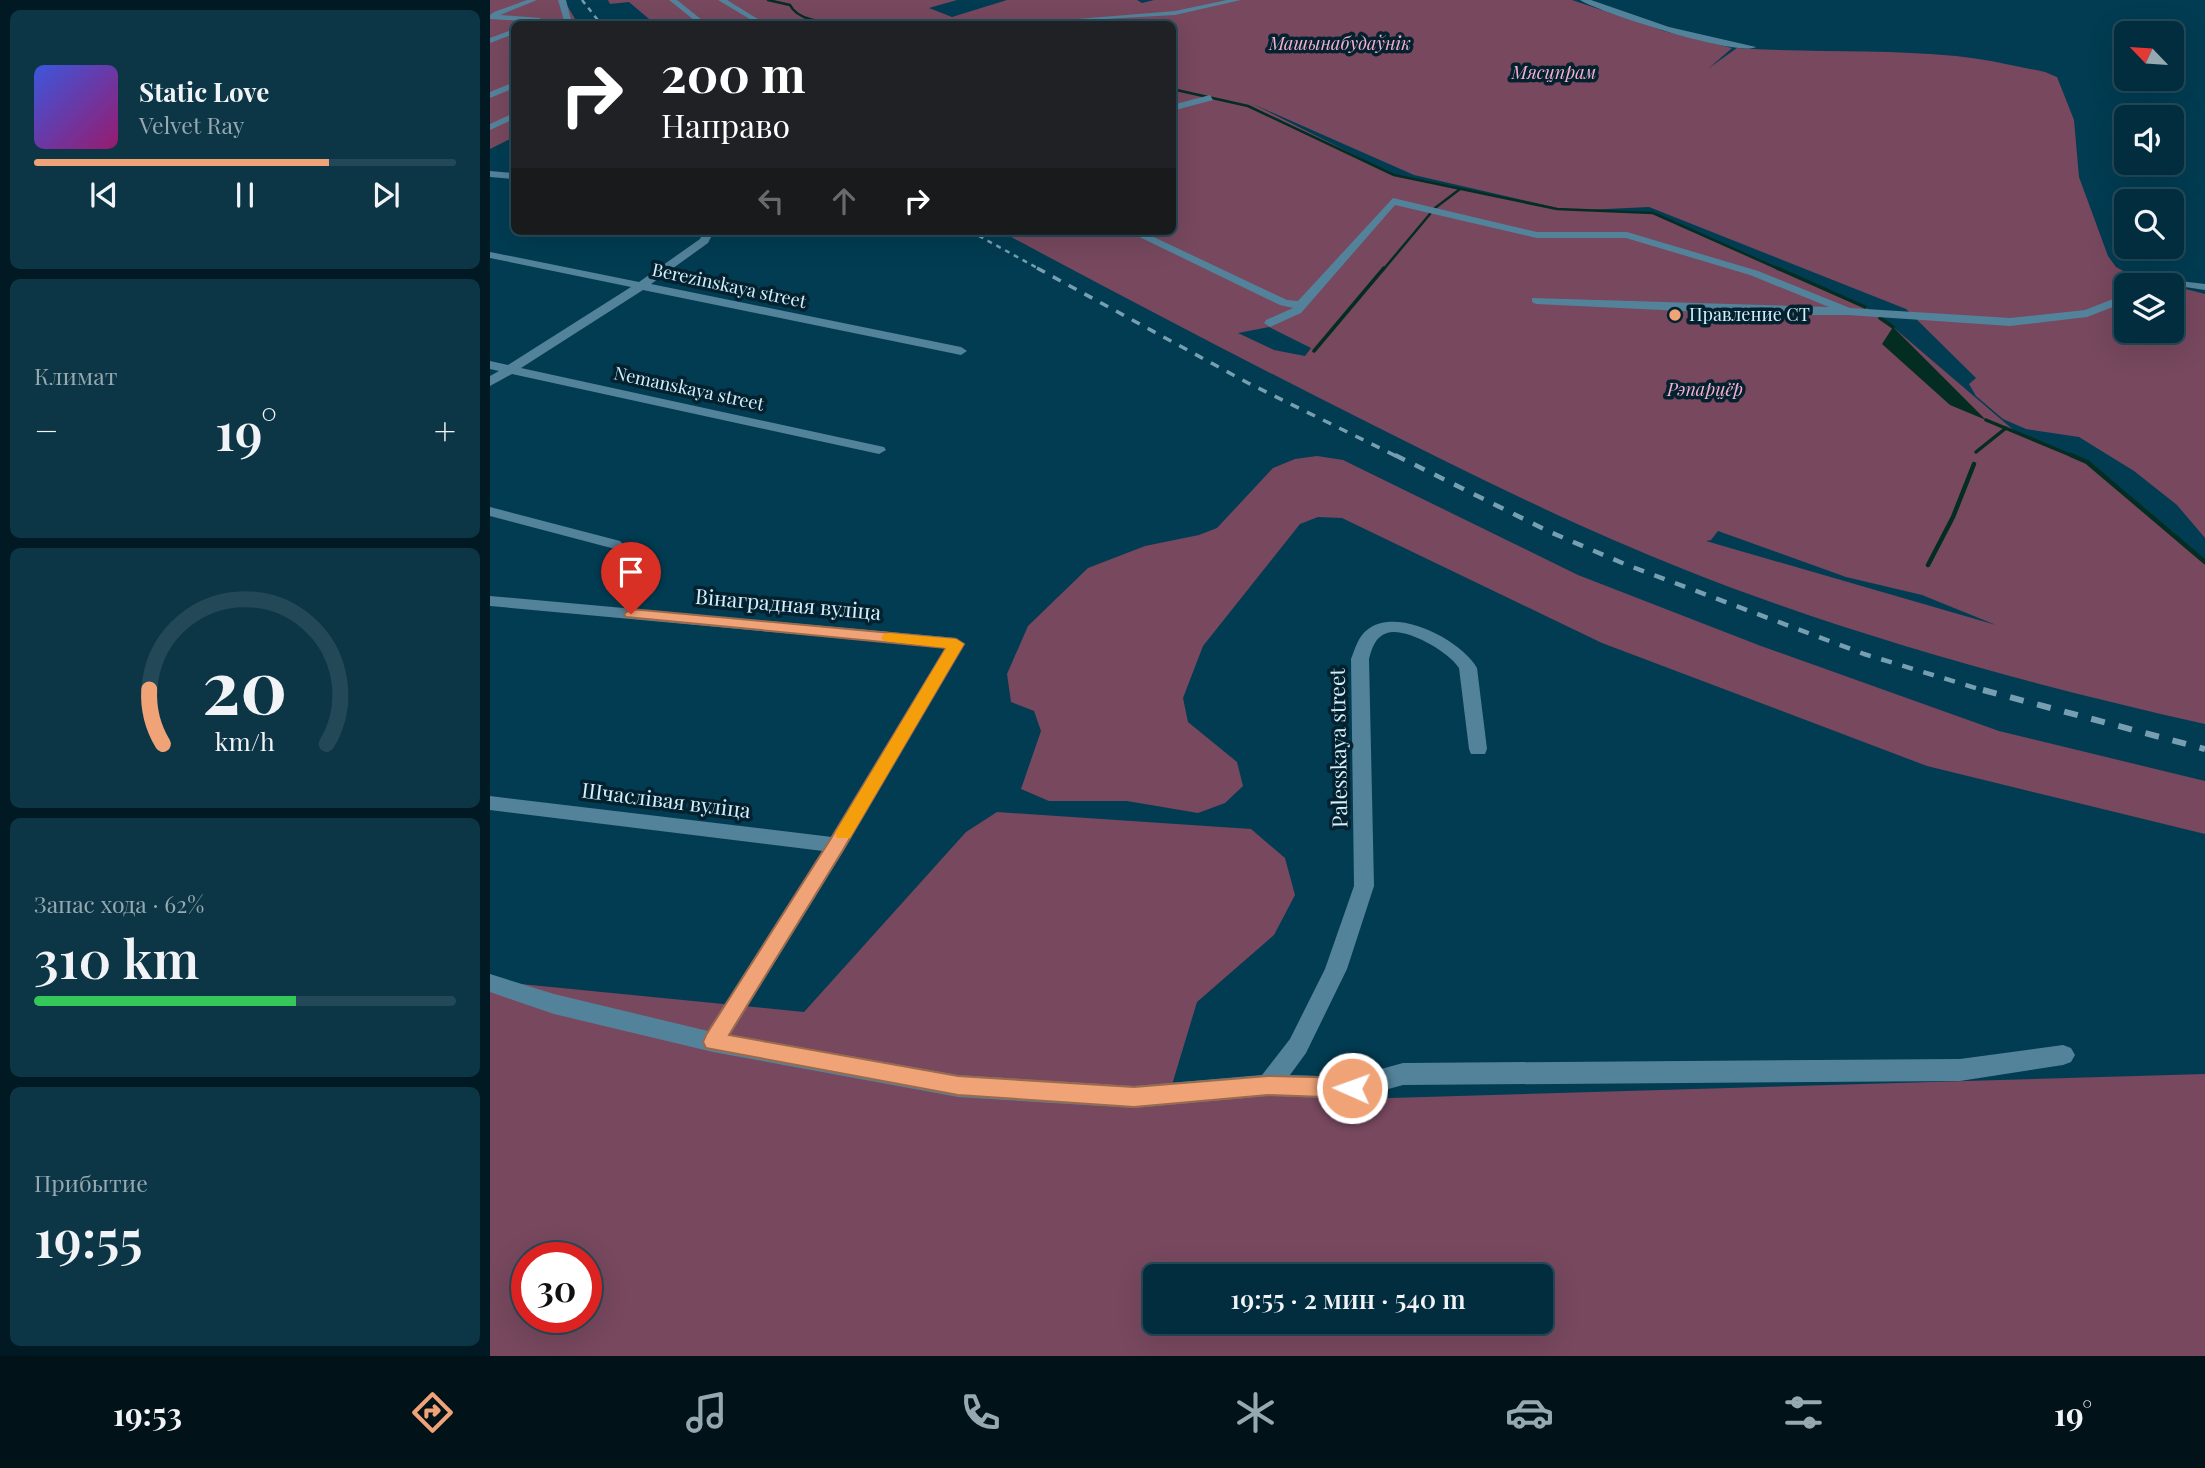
<!DOCTYPE html>
<html lang="ru">
<meta charset="utf-8">
<style>
body{margin:0;font-family:"Playfair Display",serif;background:#0c3545;color:#f1f3f6;height:100vh;display:flex;flex-direction:column;font-size:26px;white-space:nowrap}
*{box-sizing:border-box;margin:0}
p{font-size:23px;color:#96a8b0}
.icon{flex:none;width:38px;height:38px;fill:none;stroke:currentColor;stroke-width:2;stroke-linecap:round;stroke-linejoin:round}
.map{position:relative;flex:1;overflow:hidden}
.sheet{display:flex;flex-direction:column;gap:10px;padding:10px;background:#011922;width:490px}
.sheet>*{flex:none}
.guide{position:absolute;left:21px;top:21px;width:665px;height:214px;border-radius:10px;box-shadow:0 7px 28px #0002,0 0 0 2px #234958;background:#202124;color:#fff;overflow:hidden}
.needle{width:46px;rotate:295deg}
.controls{position:absolute;left:1624px;top:21px;display:grid;gap:14px}
.controls a{display:grid;place-items:center;width:70px;height:70px;border-radius:10px;background:#022d3e;box-shadow:0 7px 28px #0002,0 0 0 2px #234958;font-size:35px}
.speed{position:absolute;left:21px;top:1242px;display:flex;gap:14px;font-size:35px;font-weight:700;text-align:center}
.speed>*{display:grid;place-content:center;width:91px;height:91px;border-radius:50%;background:#022d3e;box-shadow:0 7px 28px #0002,0 0 0 2px #234958;line-height:1}
.speed .limit{border:10px solid #d22;background:#fff;color:#111}
.pin{position:absolute;display:grid;place-items:center;width:60px;height:60px;color:#fff;margin:-72px -30px;border-radius:50% 50% 50% 0;rotate:-45deg;box-shadow:0 0 7px #0007}
.pin .icon{rotate:45deg}
.me{position:absolute;width:77px;margin:-38px;rotate:272deg;stroke-linejoin:round;filter:drop-shadow(0 0 5px #0008)}
.turn{display:flex;align-items:center;gap:24px;height:147px;padding:0 35px;font-size:32px}
.turn .icon{width:91px;height:91px;stroke-width:2.5}
.turn b{display:block;font-size:49px;line-height:60px}
.lanes{display:flex;align-items:center;height:66px;padding:0 35px;background:#0003;justify-content:center;gap:35px;direction:ltr}
.lanes .off{opacity:.35}
.big{font-size:52px;font-weight:600;line-height:1.1}
.sheet .tile{flex:1;display:flex;flex-direction:column;justify-content:center;gap:10px;min-width:0;padding:0 24px;border-radius:10px;background:#0c3545}
.sheet .dial{align-items:center;gap:0}
.dial svg{height:182px;overflow:visible;fill:none;stroke:#234958;stroke-width:7;stroke-linecap:round;text-anchor:middle}
.dial text{fill:#f1f3f6;stroke:none}
.song{display:flex;align-items:center;gap:21px}
.cover{width:84px;height:84px;border-radius:10px;background:linear-gradient(135deg,hsl(230 70% 55%),hsl(320 70% 35%))}
.played{height:7px;border-radius:4px;background:linear-gradient(90deg,#efa377 70%,#234958 70%)}
.keys{display:flex;justify-content:space-around;direction:ltr}
.heat{display:flex;justify-content:space-between;align-items:center;font-size:38px;direction:ltr}
.charge{height:10px;border-radius:5px;background:linear-gradient(90deg,#34c759 62%,#234958 0)}
.trip{position:absolute;left:653px;top:1264px;width:410px;height:70px;border-radius:10px;background:#022d3e;box-shadow:0 7px 28px #0002,0 0 0 2px #234958;font-weight:600;line-height:70px;text-align:center}
.menu{display:flex;height:112px;justify-content:space-around;align-items:center;background:#011219;color:#96a8b0}
.menu .icon{width:49px;height:49px}
.menu .active{color:#efa377}
.menu b{font-size:32px;color:#f1f3f6}
main{display:flex;flex:1;min-height:0}
.map>svg:first-child{display:block}
.green{fill:#77485e;fill-rule:evenodd}
.water{fill:#042d22}
.lines{fill:none;stroke-linecap:round;stroke-linejoin:round}
.stream-far2{stroke:#042d22;stroke-width:2.5}
.stream-far1{stroke:#042d22;stroke-width:3.5}
.stream{stroke:#042d22;stroke-width:4.5}
.minor{fill:#53839b;fill-rule:evenodd}
.rail-far3{stroke:#779fb1;stroke-width:2.5;stroke-dasharray:5 5;stroke-linecap:butt}
.rail-far2{stroke:#779fb1;stroke-width:3.5;stroke-dasharray:9 9;stroke-linecap:butt}
.rail-far1{stroke:#779fb1;stroke-width:4.5;stroke-dasharray:11 11;stroke-linecap:butt}
.rail{stroke:#779fb1;stroke-width:6;stroke-dasharray:14 14;stroke-linecap:butt}
.route{fill:#efa377;stroke:#9b6a4d;stroke-width:2}
.slow{fill:#f59e0b}
.poi-dot{fill:#efa377;stroke:#03212e;stroke-width:2.5}
.labels{text-anchor:middle;stroke-width:7;stroke-linejoin:round;paint-order:stroke}
.far-park-label{font-size:18px;font-style:italic;fill:#f6b1d0;stroke:#03212e}
.far-street-label{font-size:18px;fill:#d4eefc;stroke:#03212e}
.far-poi-label{font-size:18px;fill:#d4eefc;stroke:#03212e;text-anchor:start}
.street-label{font-size:21px;fill:#d4eefc;stroke:#03212e}
</style>
<main>
<section class="sheet">
<div class="tile">
<div class="song"><i class="cover"></i><div><b>Static Love</b><p>Velvet Ray</p></div></div>
<div class="played"></div>
<div class="keys"><svg class="icon" aria-label="previous" viewBox="0 0 24 24"><path d="M18 5L8 12l10 7zM5 5v14"/></svg><svg class="icon" aria-label="pause" viewBox="0 0 24 24"><path d="M8 5v14M16 5v14"/></svg><svg class="icon" aria-label="next" viewBox="0 0 24 24"><path d="M6 5l10 7-10 7zM19 5v14"/></svg></div>
</div>
<div class="tile"><p>Климат</p>
<div class="heat"><a>−</a><b class="big">19°</b><a>+</a></div>
</div>
<div class="tile dial"><svg viewBox="0 0 100 80">
<path d="M14 69A42 42 0 1 1 86 69"/>
<path d="M14 69A42 42 0 0 1 8 45" stroke="#efa377"/>
<text x="50" y="56" font-size="32" font-weight="700">20</text>
<text x="50" y="72" font-size="11">km/h</text>
</svg></div>
<div class="tile"><p>Запас хода · 62%</p><b class="big">310 km</b><div class="charge"></div></div>
<div class="tile"><p>Прибытие</p><b class="big">19:55</b></div>
</section>
<div class="map">
<svg width="1715" height="1356" viewBox="0 0 1715 1356">
<rect width="100%" height="100%" fill="#023c52"/>
<!-- green -->
<path class="green" d="M 0,0 L 74,0 L 88,24 L 24,24 L 24,137 L 0,149 Z
M 118,0 L 467,0 L 439,8 L 462,17 L 517,0 L 647,0 L 652,3 L 664,0 L 1082,0 L 1174,31 L 1242,48 L 1219,68 L 1247,48 C 1320,53 1393,49 1466,56 C 1495,59 1525,66 1555,72 L 1567,77 L 1584,120 L 1589,177 L 1618,256 L 1626,267 L 1641,275 L 1715,294 L 1715,538 L 1687,505 L 1644,471 L 1589,437 L 1536,429 L 1513,419 L 1486,396 L 1479,384 L 1486,378 L 1416,309 L 1159,207 L 1095,210 L 1163,213 L 1375,307 L 1403,327 L 1527,433 L 1597,462 L 1715,562 L 1715,724 C 1538,684 1361,636 1193,569 C 1087,527 984,476 883,425 C 757,362 633,297 510,231 L 682,231 L 682,24 L 165,24 L 139,2 L 120,4 ZM 763,104 L 924,175 L 1072,209 L 904,175 ZM 1636,285 L 1682,285 L 1682,331 L 1636,331 ZM 779,327 L 821,348 L 815,356 L 784,350 L 748,333 ZM 1228,531 L 1356,577 L 1432,595 L 1506,625 L 1216,541 L 1221,540 Z
M 827,456 L 853,460 L 1088,575 L 1271,646 L 1509,731 L 1715,781 L 1715,834 L 1437,766 L 1112,643 L 852,518 L 828,517 L 810,524 L 713,646 L 693,698 L 698,722 L 747,762 L 753,786 L 735,803 L 708,813 L 637,801 L 559,801 L 531,789 L 551,731 L 544,711 L 521,702 L 517,674 L 538,626 L 598,568 L 655,546 L 709,535 L 727,528 L 783,468 L 805,459 Z
M 507,812 L 761,829 L 795,858 L 805,895 L 784,935 L 707,1002 L 681,1088 L 778,1085 L 866,1099 L 1715,1074 L 1715,1356 L 0,1356 L 0,981 L 314,1012 L 476,832 ZM 37,1258 L 96,1258 L 96,1318 L 37,1318 ZM 665,1276 L 1050,1276 L 1050,1321 L 665,1321 Z"/>
<!-- water -->
<path class="water" d="M 1403,327 L 1496,420 L 1460,405 L 1392,344 Z"/>
<g class="lines">
<!-- stream-far2 -->
<path class="stream-far2" d="M 278,0 L 300,5 C 309,23 340,22 358,24
M 682,89 L 758,106 L 904,175 L 1067,209 L 1163,213 L 1291,270
M 945,208 L 970,189
M 893,270 L 940,214"/>
<!-- stream-far1 -->
<path class="stream-far1" d="M 1287,268 L 1375,307
M 1390,318 L 1403,327
M 824,351 L 894,268
M 1496,420 L 1585,457
M 1486,452 L 1516,428"/>
<!-- stream -->
<path class="stream" d="M 1581,455 L 1597,462 L 1715,562
M 1438,565 L 1463,517 L 1484,464"/>
<!-- minor -->
<path class="minor" d="M 37,0 L 47,0 L 10,15 L 50,18 L 53,22 L 0,19 L 0,15 L 4,12 Z
M 68,0 L 76,0 L 82,24 L 75,24 Z
M 179,0 L 187,0 L 217,24 L 209,24 Z
M 228,0 L 237,0 L 276,24 L 268,24 Z
M 737,0 L 751,0 L 685,15 L 526,24 L 685,11 Z
M 1090,0 L 1101,0 L 1179,27 L 1266,47 C 1247,57 1111,13 1090,0 Z
M 24,29 L 24,34 L 0,43 L 0,38 Z
M 24,82 L 24,88 L 0,98 L 0,92 Z
M 720,95 L 723,100 L 682,111 L 682,105 Z
M 24,113 L 24,119 L 0,130 L 0,124 Z
M 0,171 L 24,173 L 24,179 L 0,177 Z
M 903,198 L 1047,232 L 1137,232 L 1268,271 L 1360,308 L 1520,318 L 1595,310 L 1636,294 L 1636,302 L 1597,317 L 1520,326 L 1358,315 L 1277,315 L 1046,304 L 1042,302 L 1042,298 L 1339,307 L 1260,275 L 1136,238 L 1047,238 L 905,205 L 811,313 L 780,327 L 774,323 L 776,320 L 803,308 L 790,305 L 637,231 L 651,231 L 797,300 L 808,301 Z
M 214,231 L 224,231 L 218,243 L 161,284 L 471,347 L 477,351 L 471,355 L 153,290 L 31,368 L 394,447 L 396,450 L 389,454 L 22,374 L 0,386 L 0,376 L 9,371 L 0,369 L 0,361 L 18,365 L 141,287 L 0,258 L 0,252 L 149,282 L 210,239 Z
M 1682,280 L 1715,284 L 1715,290 L 1682,285 L 1656,285 L 1662,282 Z
M 0,507 L 130,541 L 133,544 L 125,549 L 0,516 Z
M 0,596 L 466,638 L 474,644 L 354,850 L 240,1035 L 468,1075 L 644,1086 L 772,1075 L 800,1039 L 835,969 L 864,886 L 861,659 C 865,649 868,637 877,630 C 906,606 971,640 987,668 L 997,749 L 995,754 L 981,754 L 979,749 L 969,668 C 959,652 916,627 897,633 C 885,637 882,648 879,659 L 884,886 L 857,969 L 816,1053 L 800,1075 L 862,1077 L 913,1063 L 1470,1059 L 1573,1045 L 1581,1048 L 1585,1055 L 1581,1062 L 1573,1065 L 1470,1081 L 913,1085 L 862,1099 L 778,1096 L 644,1108 L 468,1097 L 223,1052 L 64,1014 L 0,992 L 0,974 L 64,994 L 218,1031 L 333,851 L 0,810 L 0,796 L 342,837 L 455,648 L 0,606 Z"/>
<!-- rail-far3 -->
<path class="rail-far3" d="M 92,0 L 111,24
M 480,231 L 551,270"/>
<!-- rail-far2 -->
<path class="rail-far2" d="M 547,268 L 758,383 L 908,457"/>
<!-- rail-far1 -->
<path class="rail-far1" d="M 905,455 L 1060,532 L 1137,565 L 1374,654 L 1499,692"/>
<!-- rail -->
<path class="rail" d="M 1493,690 L 1715,749"/>
</g>
<!-- route -->
<path class="route" d="M 141,609 L 466,639 L 474,644 L 353,850 L 239,1035 L 468,1076 L 644,1087 L 778,1076 L 862,1078 L 870,1081 L 873,1088 L 870,1095 L 862,1098 L 778,1095 L 644,1107 L 468,1095 L 216,1048 L 213,1042 L 216,1035 L 340,840 L 456,648 L 136,617 L 134,614 Z"/>
<!-- slow -->
<path class="slow" d="M 399,633 L 466,639 L 474,644 L 360,838 L 347,838 L 345,833 L 456,648 L 394,641 L 391,638 L 394,634 Z"/>
<!-- markers -->
<circle class="poi-dot" cx="1185" cy="315" r="7"/>
<g class="labels">
<!-- far-park labels -->
<g class="far-park-label">
<text x="850" y="50">Машынабудаўнік</text>
<text x="1064" y="79">Мясцпрам</text>
<text x="1215" y="396">Рэпарцёр</text>
</g>
<!-- far-street labels -->
<g class="far-street-label">
<text transform="translate(239 286) rotate(12)" y="6">Berezinskaya street</text>
<text transform="translate(199 389) rotate(12)" y="6">Nemanskaya street</text>
</g>
<!-- far-poi labels -->
<g class="far-poi-label">
<text x="1199" y="321">Правление СТ</text>
</g>
<!-- street labels -->
<g class="street-label">
<text transform="translate(298 605) rotate(5)" y="7">Вінаградная вуліца</text>
<text transform="translate(849 748) rotate(-91)" y="7">Palesskaya street</text>
<text transform="translate(176 801) rotate(7)" y="7">Шчаслівая вуліца</text>
</g>
</g>
</svg>
<div class="controls">
<a><svg class="needle" viewBox="-14 -14 28 28"><path d="M0-13l5 13h-10z" fill="#e53935"/><path d="M0 13l5-13h-10z" fill="#96a8b0"/></svg></a>
<a><svg class="icon" aria-label="sound" viewBox="0 0 24 24"><path d="M4 9h4l5-4v14l-5-4H4zM17 9q2 3 0 6"/></svg></a>
<a><svg class="icon" aria-label="search" viewBox="0 0 24 24"><circle cx="10" cy="10" r="6"/><path d="M15 15l6 6"/></svg></a>
<a><svg class="icon" aria-label="layers" viewBox="0 0 24 24"><path d="M12 4l9 5-9 5-9-5zM3 14l9 5 9-5"/></svg></a>
</div>
<div class="speed"><div class="limit">30</div></div>
<div class="pin" style="left:141px;top:614px;background:#d93025"><svg class="icon" aria-label="arrive" viewBox="0 0 24 24"><path d="M6 21V4h12l-3 4 3 4H6"/></svg></div>
<svg class="me" style="left:862px;top:1088px" viewBox="-20 -20 40 40"><circle r="17" fill="#efa377" stroke="#fff" stroke-width="3"/><path d="M0-11L8 9 0 5-8 9z" fill="#fff"/></svg>
<div class="trip">19:55 · 2 мин · 540 m</div>
<div class="guide">
<div class="turn"><svg class="icon" aria-label="right" viewBox="0 0 24 24"><path d="M7 20v-9h11M14 6l5 5-5 5"/></svg><div><b>200 m</b>Направо</div></div>
<div class="lanes"><svg class="icon off" aria-label="left" viewBox="0 0 24 24"><path d="M17 20v-9H6M10 6l-5 5 5 5"/></svg><svg class="icon off" aria-label="ahead" viewBox="0 0 24 24"><path d="M12 20V5M6 11l6-6 6 6"/></svg><svg class="icon" aria-label="right" viewBox="0 0 24 24"><path d="M7 20v-9h11M14 6l5 5-5 5"/></svg></div>
</div>
</div>
</main>
<nav class="menu">
<b>19:53</b>
<svg class="icon active" aria-label="directions" viewBox="0 0 24 24"><path d="M12 3l9 9-9 9-9-9zM9 14v-3h6M13 9l2 2-2 2"/></svg>
<svg class="icon" aria-label="music" viewBox="0 0 24 24"><path d="M9 18V5l10-2v13"/><circle cx="6" cy="18" r="3"/><circle cx="16" cy="16" r="3"/></svg>
<svg class="icon" aria-label="phone" viewBox="0 0 24 24"><path d="M5 4h4l2 5-3 2q2 4 5 5l2-3 5 2v4C11 20 4 13 5 4z"/></svg>
<svg class="icon" aria-label="climate" viewBox="0 0 24 24"><path d="M12 3v18M4 7l16 10M4 17L20 7"/></svg>
<svg class="icon" aria-label="car" viewBox="0 0 24 24"><path d="M5 17H2v-5l4-1 3-4h7l3 4 3 1v5h-3M9 17h6M6 11h13"/><circle cx="7" cy="17" r="2"/><circle cx="17" cy="17" r="2"/></svg>
<svg class="icon" aria-label="filters" viewBox="0 0 24 24"><path d="M4 7h16M4 17h16"/><circle cx="9" cy="7" r="2"/><circle cx="15" cy="17" r="2"/></svg>
<b>19°</b>
</nav>
